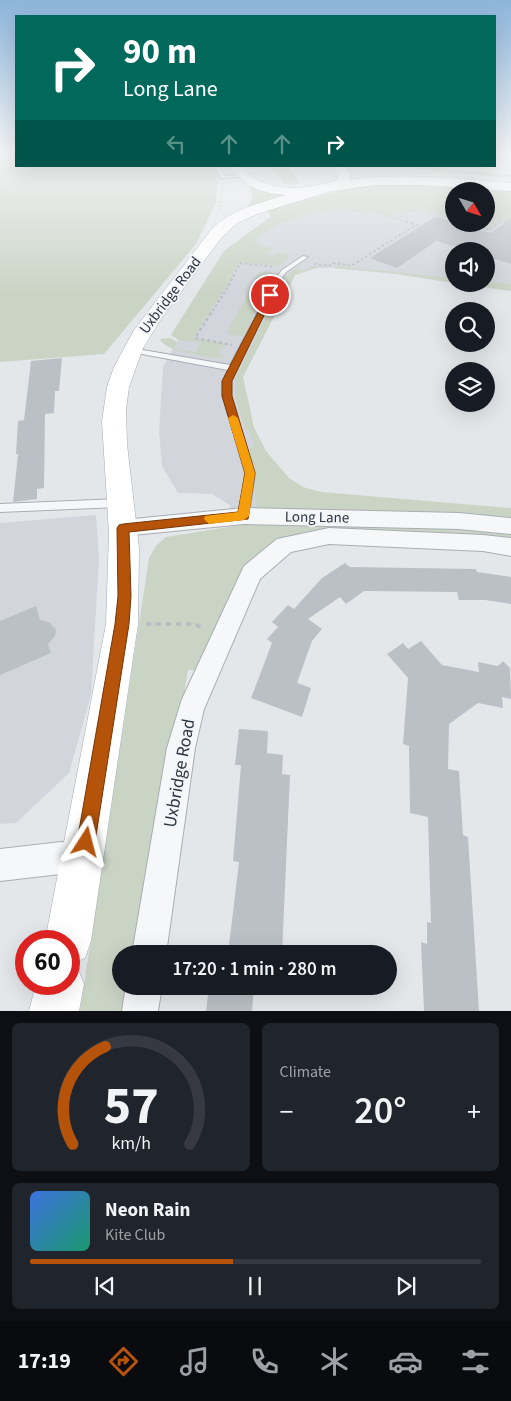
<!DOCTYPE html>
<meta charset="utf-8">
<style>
body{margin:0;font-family:"Source Sans 3",sans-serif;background:#20242c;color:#f1f3f6;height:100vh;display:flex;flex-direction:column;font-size:19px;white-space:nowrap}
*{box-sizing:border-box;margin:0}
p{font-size:16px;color:#9ea1a6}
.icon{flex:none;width:28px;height:28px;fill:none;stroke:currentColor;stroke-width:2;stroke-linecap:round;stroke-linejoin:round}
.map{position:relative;height:1011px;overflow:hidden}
.side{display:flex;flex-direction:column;gap:12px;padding:12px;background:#0d0f14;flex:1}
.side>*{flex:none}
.top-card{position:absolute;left:15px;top:15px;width:481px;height:152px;border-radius:0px;box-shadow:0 5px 20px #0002;background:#00695c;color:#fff;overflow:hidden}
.needle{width:32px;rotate:129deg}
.fabs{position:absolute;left:445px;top:182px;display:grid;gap:10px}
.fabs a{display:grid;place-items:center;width:50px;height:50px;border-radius:50%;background:#171b24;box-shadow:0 5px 20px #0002;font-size:25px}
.speed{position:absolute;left:15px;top:930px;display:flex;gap:10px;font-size:25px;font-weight:700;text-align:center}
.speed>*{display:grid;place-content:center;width:65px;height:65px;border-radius:50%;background:#171b24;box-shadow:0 5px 20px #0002;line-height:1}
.speed .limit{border:8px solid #d22;background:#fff;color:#111}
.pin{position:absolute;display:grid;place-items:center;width:42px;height:42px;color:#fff;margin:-21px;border:2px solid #fff;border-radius:50%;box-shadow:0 1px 5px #0007}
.me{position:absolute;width:55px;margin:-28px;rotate:9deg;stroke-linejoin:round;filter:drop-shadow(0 0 4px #0008)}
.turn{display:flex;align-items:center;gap:18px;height:105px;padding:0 25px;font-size:22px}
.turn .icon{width:65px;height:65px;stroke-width:2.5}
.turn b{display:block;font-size:35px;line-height:42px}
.lanes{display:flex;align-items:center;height:48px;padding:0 25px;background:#0003;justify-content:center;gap:25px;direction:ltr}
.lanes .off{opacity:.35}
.big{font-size:38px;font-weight:600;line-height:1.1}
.side .card{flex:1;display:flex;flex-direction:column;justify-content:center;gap:8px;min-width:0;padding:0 18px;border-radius:8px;background:#20242c}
.side .dial{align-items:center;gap:0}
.dial svg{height:130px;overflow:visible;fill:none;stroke:#363941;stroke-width:7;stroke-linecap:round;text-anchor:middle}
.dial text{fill:#f1f3f6;stroke:none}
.song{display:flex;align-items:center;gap:15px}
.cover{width:60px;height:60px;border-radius:8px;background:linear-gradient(135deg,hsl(220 70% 55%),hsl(160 70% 35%))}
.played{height:5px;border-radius:2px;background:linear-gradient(90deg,#b45309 45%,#363941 45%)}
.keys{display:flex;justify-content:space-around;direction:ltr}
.heat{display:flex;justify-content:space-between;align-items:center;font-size:28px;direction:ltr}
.side .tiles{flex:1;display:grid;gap:12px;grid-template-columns:1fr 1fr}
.card:last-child{grid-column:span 2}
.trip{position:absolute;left:112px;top:945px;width:285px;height:50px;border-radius:25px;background:#171b24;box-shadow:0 5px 20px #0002;font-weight:600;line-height:50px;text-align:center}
.dock{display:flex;height:80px;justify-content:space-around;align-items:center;background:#090b0e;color:#9ea1a6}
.dock .icon{width:35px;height:35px}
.dock .selected{color:#b45309}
.dock b{font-size:22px;color:#f1f3f6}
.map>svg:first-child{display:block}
.built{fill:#d2d6dc}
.green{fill:#cad4c5}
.building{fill:#bbc0c7}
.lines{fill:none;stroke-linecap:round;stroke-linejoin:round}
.lane-casing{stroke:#a9aeb4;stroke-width:2}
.street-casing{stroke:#a9aeb4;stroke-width:2}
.primary-casing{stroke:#a4acb5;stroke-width:1}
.path-far3{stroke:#babdc2;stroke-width:1;stroke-dasharray:2 2;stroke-linecap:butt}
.path-far2{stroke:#babdc2;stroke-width:2;stroke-dasharray:2.5 2.5;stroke-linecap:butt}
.path-far1{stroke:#babdc2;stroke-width:2.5;stroke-dasharray:3 3;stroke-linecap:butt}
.path{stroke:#babdc2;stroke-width:4;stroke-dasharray:5 5;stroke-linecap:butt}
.lane{fill:#f6f7f9;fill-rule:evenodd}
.street{fill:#f6f7f9;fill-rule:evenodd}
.primary{fill:#fff;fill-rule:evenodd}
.route{fill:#b45309;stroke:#753606}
.slow{fill:#f59e0b}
.labels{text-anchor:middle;stroke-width:4;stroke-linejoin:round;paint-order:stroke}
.street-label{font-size:15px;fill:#2d3541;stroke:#f3f5f8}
.near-street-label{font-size:18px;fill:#2d3541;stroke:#f3f5f8}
</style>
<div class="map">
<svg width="511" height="1011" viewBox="0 0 511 1011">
<rect width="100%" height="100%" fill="#e4e7ea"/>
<!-- built -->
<path class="built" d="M 454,191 L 454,224 L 486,224 L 511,194 L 511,291 L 458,284 L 486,284 L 486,251 L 454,251 L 454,283 L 397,274 L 334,268 L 316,268 L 295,275 L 243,377 L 254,428 L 266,451 L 270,509 L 227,510 L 231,506 L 212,494 L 178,493 L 162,466 L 159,431 L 163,367 L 178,340 L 171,335 L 224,251 L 271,216 Z
M 96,515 L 99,559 L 91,695 L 69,773 L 16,823 L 0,824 L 0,523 Z"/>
<!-- green -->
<path class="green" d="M 0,151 L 16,151 L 16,166 L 212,166 L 218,174 L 216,202 L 196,244 L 104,354 L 0,362 Z
M 278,166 L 289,166 L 299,183 L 296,185 L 284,184 L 270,168 Z
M 383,166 L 415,166 L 511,175 L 511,178 Z
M 376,183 L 417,183 L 511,189 L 511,223 L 500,220 L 488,229 L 469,224 L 486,224 L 486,191 L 454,191 L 454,220 C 439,215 417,205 403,213 L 396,212 L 391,215 L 397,217 L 395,218 L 369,210 L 364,213 C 334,204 275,218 255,242 L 273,249 L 266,254 L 272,256 L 279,252 L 289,255 L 287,256 L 289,258 L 278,266 L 239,262 L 227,285 L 193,338 L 225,344 L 218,354 L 225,355 L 224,357 L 218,358 C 203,355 166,353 160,339 L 171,338 L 177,342 L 174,349 L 196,352 L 201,342 L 179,340 L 171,335 L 224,251 L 271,217 L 267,210 L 325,194 Z
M 251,186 L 292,194 L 245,210 L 252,200 Z
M 312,266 L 325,267 L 316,268 L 295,275 L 243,377 L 254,428 L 266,451 L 289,478 L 303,487 L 321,492 L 511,508 L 511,521 L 432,516 L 418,512 L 263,512 L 257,508 L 249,449 L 254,446 L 249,430 L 246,430 L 235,398 L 235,378 L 286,276 L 296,268 L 304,271 Z
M 336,266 L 454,278 L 454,283 L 397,274 L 334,268 Z
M 264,272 L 272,273 L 273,275 L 243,336 L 230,335 L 227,332 L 259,273 Z
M 486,282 L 511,284 L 511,291 L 458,284 L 486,284 Z
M 247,524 L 511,528 L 511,539 L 458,533 L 310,531 L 294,535 L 275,543 L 197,670 L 188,670 L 141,954 L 121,954 L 121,986 L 136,986 L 132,1011 L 80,1011 L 149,558 L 156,546 L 166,537 Z"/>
<!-- building -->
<path class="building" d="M 435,217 L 454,222 L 454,224 L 491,233 L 511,218 L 511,264 L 486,256 L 486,251 L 469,251 L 436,241 L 397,268 L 370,258 Z
M 62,358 L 59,391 L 55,391 L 54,413 L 45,414 L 44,488 L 37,489 L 37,499 L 13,502 L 18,454 L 16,454 L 18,421 L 24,420 L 31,361 Z
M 345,563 L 350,567 L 476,569 L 477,572 L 511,577 L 511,604 L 485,600 L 459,600 L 457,592 L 364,591 L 346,604 L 340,597 L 308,619 L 322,629 L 312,641 L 297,683 L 311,688 L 302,717 L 251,698 L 272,643 L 267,639 L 278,627 L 272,622 L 288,605 L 294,609 L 322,578 Z
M 36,606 L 40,620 L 49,622 L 56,630 L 55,636 L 48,644 L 51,653 L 0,675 L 0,621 Z
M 421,641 L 442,665 L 479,672 L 478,662 L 498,666 L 503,661 L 510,668 L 511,699 L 502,697 L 503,708 L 478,703 L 449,724 L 448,769 L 459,771 L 463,835 L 468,837 L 479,1011 L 424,1011 L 421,942 L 427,944 L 427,922 L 431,923 L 428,817 L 410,813 L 409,746 L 403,744 L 408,678 L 387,654 L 403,643 L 408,649 Z
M 239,729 L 268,731 L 267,753 L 283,755 L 282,774 L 290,775 L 282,954 L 228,954 L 239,862 L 233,861 L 241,765 L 235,765 Z
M 209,986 L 254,986 L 252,1011 L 206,1011 Z"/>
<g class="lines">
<!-- lane casing -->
<g class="lane-casing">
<path id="lane" d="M 215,166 L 219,166 L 225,176 L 242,175 L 244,176 L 221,178 Z
M 303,256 L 308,257 L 286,272 L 281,279 L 236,368 L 231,381 L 231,396 L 255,473 L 249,516 L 248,519 L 240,519 L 239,516 L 245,473 L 223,396 L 223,381 L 228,370 L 131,352 L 127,350 L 131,348 L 230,365 L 275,279 L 282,270 Z
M 119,499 L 124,503 L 119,507 L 0,512 L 0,504 Z"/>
</g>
<!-- street casing -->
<g class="street-casing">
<path id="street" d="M 244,508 L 459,513 L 511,518 L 511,534 L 459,529 L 244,524 L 123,536 L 116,534 L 113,528 L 116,522 L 123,520 Z
M 329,528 L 483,535 L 511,538 L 511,556 L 483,551 L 329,544 L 291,552 L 260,579 L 204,709 L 195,748 L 166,954 L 132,954 L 167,748 L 182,699 L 244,566 L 277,539 Z
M 61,842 L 83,844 L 94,849 L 99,860 L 94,871 L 83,876 L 61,874 L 0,881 L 0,849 Z
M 126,986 L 162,986 L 158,1011 L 122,1011 Z"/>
</g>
<!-- primary casing -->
<g class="primary-casing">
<path id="primary" d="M 229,166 L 242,166 C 261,194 307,191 336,180 L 339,175 L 330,166 L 345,166 L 351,175 L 349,180 C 402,172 458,179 511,183 L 511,191 L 421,185 L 376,185 L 331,191 L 257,214 L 237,223 L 222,237 L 163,316 L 143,348 L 129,387 L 126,409 L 127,444 L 139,548 L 138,624 L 91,941 L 85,958 L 70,964 L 77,967 L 84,984 L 79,1011 L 29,1011 L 36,984 L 69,984 L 69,941 L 45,941 L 106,624 L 109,533 L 102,421 L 107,387 L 114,367 L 134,330 L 211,230 C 231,209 260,203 286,195 C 260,193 245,187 229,166 Z"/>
</g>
<!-- path-far3 -->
<path class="path-far3" d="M 354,210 L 366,214 L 370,211 L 411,223
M 219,211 L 223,185
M 396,219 L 409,211 L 423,212 L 454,220
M 498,223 L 501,221 L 508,223"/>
<!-- path-far2 -->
<path class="path-far2" d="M 406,222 L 424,227
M 504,222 L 511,224
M 466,224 L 489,230 L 500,222
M 314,264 L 329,266 L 333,263 L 351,266 L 416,225
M 210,315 L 228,287 L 240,263 L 274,267"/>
<!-- path-far1 -->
<path class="path-far1" d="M 211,313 L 195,338 L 232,345"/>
<!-- path -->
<path class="path" d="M 146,624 L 195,624 L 204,629"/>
<!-- lane -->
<use href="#lane" class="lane"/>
<!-- street -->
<use href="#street" class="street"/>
<!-- primary -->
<use href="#primary" class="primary"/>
</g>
<!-- sky -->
<linearGradient id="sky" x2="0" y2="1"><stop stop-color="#8cb5db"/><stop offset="0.52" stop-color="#f3f4f6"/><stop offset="1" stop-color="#f3f4f6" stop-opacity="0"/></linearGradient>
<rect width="511" height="292" fill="url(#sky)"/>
<!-- route -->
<path class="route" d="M 268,293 L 274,295 L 232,381 L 232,396 L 255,473 L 248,519 L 129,532 L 131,596 L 129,624 L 95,842 L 92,848 L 86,851 L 80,848 L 77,842 L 115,624 L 118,596 L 117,528 L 119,525 L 123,524 L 238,512 L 245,473 L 222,396 L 222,381 Z"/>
<!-- slow -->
<path class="slow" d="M 233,415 L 238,418 L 255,473 L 249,516 L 244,520 L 209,524 L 204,519 L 205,516 L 238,512 L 245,473 L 228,418 Z"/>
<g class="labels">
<!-- street labels -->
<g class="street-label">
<text transform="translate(170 295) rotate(-53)" y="5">Uxbridge Road</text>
<text transform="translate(317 517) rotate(1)" y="5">Long Lane</text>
</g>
<!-- near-street labels -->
<g class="near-street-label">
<text transform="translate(179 773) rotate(-80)" y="6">Uxbridge Road</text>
</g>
</g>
</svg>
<div class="fabs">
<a><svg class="needle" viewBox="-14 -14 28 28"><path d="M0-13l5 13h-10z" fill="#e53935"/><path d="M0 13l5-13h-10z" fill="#9ea1a6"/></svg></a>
<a><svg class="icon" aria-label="sound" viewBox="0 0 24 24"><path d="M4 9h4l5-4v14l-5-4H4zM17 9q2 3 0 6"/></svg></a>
<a><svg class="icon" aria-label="search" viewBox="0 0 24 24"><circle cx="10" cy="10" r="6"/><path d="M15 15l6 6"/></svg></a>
<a><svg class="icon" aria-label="layers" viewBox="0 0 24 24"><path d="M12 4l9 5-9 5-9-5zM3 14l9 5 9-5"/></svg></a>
</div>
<div class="speed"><div class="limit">60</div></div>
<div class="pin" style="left:270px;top:295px;background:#d93025"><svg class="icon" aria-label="arrive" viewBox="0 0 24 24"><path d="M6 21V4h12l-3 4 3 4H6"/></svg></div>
<svg class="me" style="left:86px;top:842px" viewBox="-20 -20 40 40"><path d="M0-17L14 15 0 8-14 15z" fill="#b45309" stroke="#fff" stroke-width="4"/></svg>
<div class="trip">17:20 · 1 min · 280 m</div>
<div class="top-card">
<div class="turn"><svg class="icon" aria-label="right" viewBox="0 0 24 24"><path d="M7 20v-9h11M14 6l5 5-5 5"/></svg><div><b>90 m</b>Long Lane</div></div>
<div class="lanes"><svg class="icon off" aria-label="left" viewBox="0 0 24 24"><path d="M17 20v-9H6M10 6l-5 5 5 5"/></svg><svg class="icon off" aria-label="ahead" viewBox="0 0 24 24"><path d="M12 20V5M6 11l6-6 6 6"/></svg><svg class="icon off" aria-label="ahead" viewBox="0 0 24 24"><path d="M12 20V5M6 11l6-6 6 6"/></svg><svg class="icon" aria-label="right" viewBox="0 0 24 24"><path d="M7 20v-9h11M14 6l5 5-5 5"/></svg></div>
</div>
</div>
<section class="side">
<div class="tiles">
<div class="card dial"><svg viewBox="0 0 100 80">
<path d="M14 69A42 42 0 1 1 86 69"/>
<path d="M14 69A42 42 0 0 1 34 9" stroke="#b45309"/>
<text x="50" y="56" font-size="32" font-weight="700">57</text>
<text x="50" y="72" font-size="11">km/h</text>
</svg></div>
<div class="card"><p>Climate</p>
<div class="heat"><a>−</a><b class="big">20°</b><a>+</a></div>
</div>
<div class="card">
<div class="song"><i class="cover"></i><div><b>Neon Rain</b><p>Kite Club</p></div></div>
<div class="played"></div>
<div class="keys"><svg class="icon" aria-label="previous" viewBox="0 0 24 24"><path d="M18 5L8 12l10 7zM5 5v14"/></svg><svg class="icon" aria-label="pause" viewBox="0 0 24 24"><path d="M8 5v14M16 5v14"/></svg><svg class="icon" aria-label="next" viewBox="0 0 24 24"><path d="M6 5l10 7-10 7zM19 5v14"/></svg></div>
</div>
</div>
</section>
<nav class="dock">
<b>17:19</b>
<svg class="icon selected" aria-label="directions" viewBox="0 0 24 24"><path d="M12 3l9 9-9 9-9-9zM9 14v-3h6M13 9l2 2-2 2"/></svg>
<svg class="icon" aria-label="music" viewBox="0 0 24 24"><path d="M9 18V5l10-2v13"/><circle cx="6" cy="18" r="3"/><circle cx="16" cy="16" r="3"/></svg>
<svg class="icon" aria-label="phone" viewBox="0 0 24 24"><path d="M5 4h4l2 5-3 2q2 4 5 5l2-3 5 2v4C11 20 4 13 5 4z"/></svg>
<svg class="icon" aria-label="climate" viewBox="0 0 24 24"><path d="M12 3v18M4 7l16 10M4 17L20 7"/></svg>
<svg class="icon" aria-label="car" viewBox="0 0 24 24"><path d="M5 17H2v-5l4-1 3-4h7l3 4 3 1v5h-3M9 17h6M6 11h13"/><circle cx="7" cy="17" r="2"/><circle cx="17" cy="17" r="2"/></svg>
<svg class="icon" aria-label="filters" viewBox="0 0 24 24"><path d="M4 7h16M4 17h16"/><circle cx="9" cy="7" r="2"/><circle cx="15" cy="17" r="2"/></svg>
</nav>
